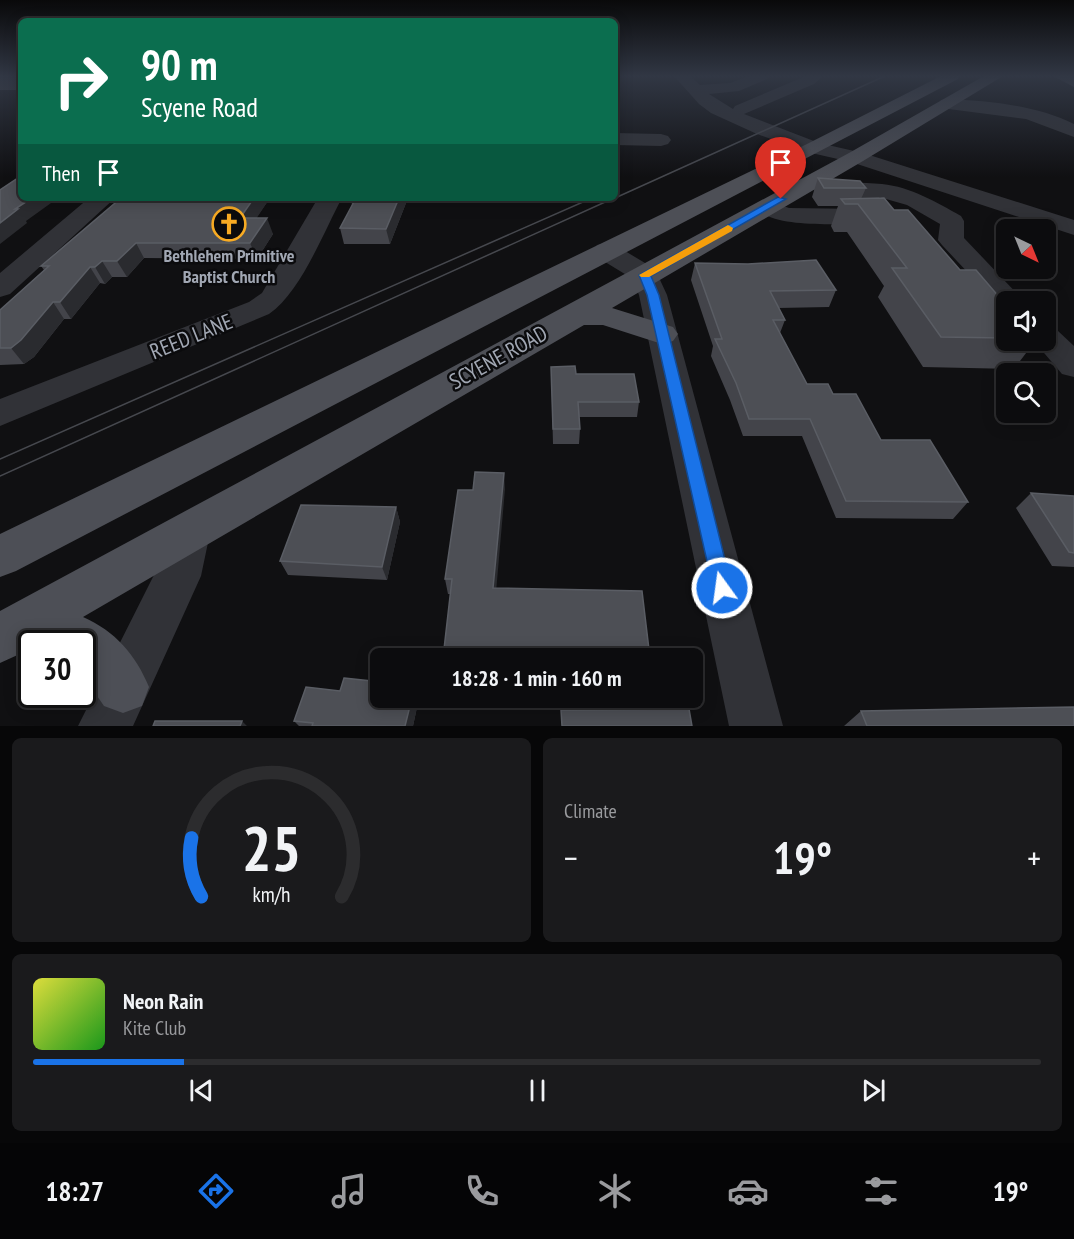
<!DOCTYPE html>
<meta charset="utf-8">
<style>
body{margin:0;font-family:"PT Sans Narrow",sans-serif;background:#1a1a1c;color:#f1f3f6;height:100vh;display:flex;flex-direction:column;font-size:22px;white-space:nowrap}
*{box-sizing:border-box;margin:0}
p{font-size:20px;color:#9a9b9e}
.icon{flex:none;width:33px;height:33px;fill:none;stroke:currentColor;stroke-width:2;stroke-linecap:round;stroke-linejoin:round}
.map{position:relative;height:726px;overflow:hidden}
.side{display:flex;flex-direction:column;gap:12px;padding:12px;background:#070708;flex:1}
.side>*{flex:none}
.guide{position:absolute;left:18px;top:18px;width:600px;height:183px;border-radius:9px;box-shadow:0 3px 15px #0003,0 0 0 2px #2c2c2e;background:#0b6e4f;color:#fff;overflow:hidden}
.needle{width:39px;rotate:137deg}
.fabs{position:absolute;left:996px;top:219px;display:grid;gap:12px}
.fabs a{display:grid;place-items:center;width:60px;height:60px;border-radius:9px;background:#0c0c0e;box-shadow:0 3px 15px #0003,0 0 0 2px #2c2c2e;font-size:30px}
.speed{position:absolute;left:18px;top:630px;display:flex;gap:12px;font-size:30px;font-weight:700;text-align:center}
.speed>*{display:grid;place-content:center;width:78px;height:78px;border-radius:50%;background:#0c0c0e;box-shadow:0 3px 15px #0003,0 0 0 2px #2c2c2e;line-height:1}
.speed .limit{border:3px solid #111;border-radius:9px;background:#fff;color:#111}
.pin{position:absolute;display:grid;place-items:center;width:51px;height:51px;color:#fff;margin:-62px -26px;border-radius:50% 50% 50% 0;rotate:-45deg;box-shadow:0 0 6px #0007}
.pin .icon{rotate:45deg}
.me{position:absolute;width:66px;margin:-33px;rotate:346deg;stroke-linejoin:round;filter:drop-shadow(0 0 4px #0008)}
.turn{display:flex;align-items:center;gap:21px;height:126px;padding:0 24px;font-size:27px}
.turn .icon{width:78px;height:78px;stroke-width:2.5}
.turn b{display:block;font-size:42px;line-height:51px}
.then{display:flex;align-items:center;height:57px;padding:0 24px;background:#0003;gap:12px;font-size:22px}
.big{font-size:45px;font-weight:800;line-height:1.1}
.side .widget{flex:1;display:flex;flex-direction:column;justify-content:center;gap:9px;min-width:0;padding:0 21px;border-radius:9px;background:#1a1a1c}
.side .dial{align-items:center;gap:0}
.dial svg{height:156px;overflow:visible;fill:none;stroke:#2c2c2e;stroke-width:7;stroke-linecap:round;text-anchor:middle}
.dial text{fill:#f1f3f6;stroke:none}
.song{display:flex;align-items:center;gap:18px}
.cover{width:72px;height:72px;border-radius:9px;background:linear-gradient(135deg,hsl(60 70% 55%),hsl(120 70% 35%))}
.played{height:6px;border-radius:3px;background:linear-gradient(90deg,#1a73e8 15%,#2c2c2e 15%)}
.keys{display:flex;justify-content:space-around;direction:ltr}
.heat{display:flex;justify-content:space-between;align-items:center;font-size:33px;direction:ltr}
.side .tiles{flex:1;display:grid;gap:12px;grid-template-columns:1fr 1fr}
.widget:last-child{grid-column:span 2}
.trip{position:absolute;left:370px;top:648px;width:333px;height:60px;border-radius:9px;background:#0c0c0e;box-shadow:0 3px 15px #0003,0 0 0 2px #2c2c2e;font-weight:800;line-height:60px;text-align:center}
.tabs{display:flex;height:96px;justify-content:space-around;align-items:center;background:#050506;color:#9a9b9e}
.tabs .icon{width:42px;height:42px}
.tabs .current{color:#1a73e8}
.tabs b{font-size:27px;color:#f1f3f6}
.map>svg:first-child{display:block}
.lines{fill:none;stroke-linecap:round;stroke-linejoin:round}
.minor{fill:#313237;fill-rule:evenodd}
.major{fill:#4d4f56;fill-rule:evenodd}
.tram{stroke:#46484e;stroke-width:1.5}
.wall{fill:#43444a}
.shaded-wall{fill:#2a2b2f}
.building{fill:#4d4f55;stroke:#5a5d64;stroke-width:1.5}
.route{fill:#1a73e8;stroke:#114b97;stroke-width:1.5}
.slow{fill:#f59e0b}
.labels{text-anchor:middle;stroke-width:5;stroke-linejoin:round;paint-order:stroke}
.far-poi-label{font-size:18px;font-weight:bold;fill:#a1a7b3;stroke:#0b0b0d}
.street-label{font-size:22px;fill:#a1a7b3;stroke:#0b0b0d}
</style>
<div class="map">
<svg width="1074" height="726" viewBox="0 0 1074 726">
<rect width="100%" height="100%" fill="#101012"/>
<g class="lines">
<!-- minor -->
<path class="minor" d="M 674,76 L 690,76 L 700,85 L 730,83 L 749,76 L 768,76 L 767,79 L 739,91 L 709,94 L 733,109 L 735,106 L 806,76 L 823,76 L 814,84 L 744,114 L 819,143 L 863,153 L 1074,220 L 1074,235 L 851,162 L 807,152 L 757,134 L 711,113 L 699,104 Z
M 947,99 C 990,101 1035,105 1074,124 L 1074,137 L 1026,119 L 941,108 L 938,104 L 941,100 Z
M 615,133 L 661,134 L 668,136 L 671,140 L 668,144 L 661,146 L 615,145 Z
M 821,179 C 841,184 862,182 882,184 C 911,187 936,202 961,216 L 964,221 L 964,238 L 1025,302 L 1006,302 L 1006,310 L 1001,308 L 942,245 L 938,240 L 940,224 L 907,205 L 879,197 L 893,216 L 890,221 L 881,223 C 853,223 772,231 755,207 L 759,202 L 767,200 L 789,208 L 864,209 L 855,197 C 841,196 819,199 810,186 L 813,181 Z
M 89,198 L 115,198 L 10,294 L 0,297 L 0,273 Z
M 318,198 L 342,198 C 323,233 301,292 269,314 L 0,426 L 0,399 L 249,302 L 262,293 Z
M 606,243 L 615,245 L 655,269 L 667,295 L 783,726 L 729,726 L 639,295 L 633,279 L 597,257 L 593,251 L 597,245 Z
M 1046,327 L 1057,330 L 1074,346 L 1074,377 L 1062,374 L 1033,340 L 1046,340 Z
M 188,514 L 203,519 L 210,533 L 201,576 L 133,726 L 78,726 L 156,571 L 166,533 L 173,519 Z"/>
<!-- major -->
<path class="major" d="M 941,76 L 960,76 L 958,79 L 16,571 L 0,577 L 0,534 L 807,144 Z
M 984,76 L 1003,76 L 863,161 L 612,308 L 673,327 L 678,334 L 673,341 L 662,344 L 603,325 L 584,325 L 83,617 C 115,631 136,655 149,687 L 142,706 L 123,713 L 104,706 L 82,674 L 82,644 L 32,644 L 32,655 L 22,653 L 0,663 L 0,611 L 849,153 Z"/>
<!-- tram -->
<path class="tram" d="M 615,198 L 885,76
M 0,459 L 592,198
M 0,476 L 614,198"/>
</g>
<!-- wall -->
<path class="wall" d="M 0,76 L 21,76 L 21,90 L 0,90 Z
M 1057,76 L 1074,76 L 1074,87 L 1055,77 Z
M 818,178 L 866,188 L 861,199 L 894,210 L 960,270 L 1006,305 L 1006,340 L 1036,340 L 1014,369 L 923,367 L 878,297 L 884,286 L 847,232 L 834,232 L 831,226 L 838,206 L 818,206 L 812,197 Z
M 121,198 L 270,198 L 256,218 L 273,234 L 257,259 L 144,258 L 127,277 L 112,277 L 105,284 L 100,283 L 71,319 L 64,319 L 34,357 L 24,364 L 0,365 L 0,310 L 44,270 L 41,266 Z
M 351,198 L 408,198 L 390,244 L 344,244 L 340,228 L 352,205 Z
M 695,263 L 836,290 L 829,307 L 778,308 L 785,320 L 780,333 L 807,384 L 833,394 L 881,440 L 968,502 L 953,519 L 836,518 L 802,436 L 743,436 L 730,400 L 711,356 L 713,346 L 691,280 Z
M 551,367 L 576,374 L 639,402 L 637,417 L 579,417 L 580,429 L 579,444 L 553,444 Z
M 505,489 L 450,594 L 448,594 L 445,579 L 473,490 Z
M 1031,493 L 1074,496 L 1074,567 L 1052,566 L 1016,508 Z
M 396,507 L 400,522 L 387,580 L 288,575 L 280,561 Z
M 381,698 L 419,698 L 413,726 L 299,726 L 294,721 Z
M 861,711 L 1074,726 L 844,726 Z"/>
<!-- shaded-wall -->
<path class="shaded-wall" d="M 32,198 L 58,198 L 26,221 L 27,223 L 0,244 L 0,223 L 15,209 Z
M 254,198 L 270,198 L 246,234 L 240,218 Z
M 399,198 L 408,198 L 390,244 L 386,229 Z
M 267,218 L 273,234 L 257,259 L 250,243 Z
M 136,243 L 144,258 L 127,277 L 117,261 Z
M 102,261 L 112,277 L 105,284 L 95,267 Z
M 90,267 L 100,283 L 71,319 L 60,302 Z
M 53,302 L 64,319 L 34,357 L 24,364 L 11,348 Z
M 504,473 L 505,489 L 495,604 L 493,588 Z
M 396,507 L 400,522 L 387,580 L 382,567 Z
M 412,698 L 419,698 L 413,726 L 405,726 Z
M 242,721 L 247,726 L 240,726 Z"/>
<!-- building -->
<path class="building" d="M 21,176 L 21,198 L 32,198 L 15,209 L 18,209 L 0,223 L 0,190 Z
M 818,178 L 860,181 L 866,188 L 824,188 Z
M 121,198 L 254,198 L 240,218 L 267,218 L 250,243 L 136,243 L 117,261 L 102,261 L 95,267 L 90,267 L 60,302 L 53,302 L 21,340 L 11,348 L 0,348 L 0,310 L 49,266 L 41,266 Z
M 356,198 L 399,198 L 386,229 L 340,228 Z
M 884,198 L 894,210 L 908,210 L 960,270 L 976,270 L 1006,305 L 1006,338 L 941,337 L 892,268 L 907,268 L 858,204 L 845,204 L 841,199 Z
M 816,260 L 836,290 L 770,291 L 785,320 L 773,320 L 807,384 L 828,384 L 833,394 L 856,394 L 881,440 L 930,440 L 968,502 L 846,501 L 810,419 L 749,419 L 736,383 L 715,339 L 722,339 L 695,263 L 748,264 Z
M 575,366 L 576,374 L 634,374 L 639,402 L 578,402 L 580,429 L 553,429 L 551,367 Z
M 475,472 L 504,473 L 493,588 L 642,591 L 650,658 L 443,658 L 452,579 L 445,579 L 458,490 L 473,490 Z
M 1031,493 L 1074,496 L 1074,553 L 1069,552 Z
M 301,505 L 396,507 L 382,567 L 280,561 Z
M 344,678 L 381,682 L 381,698 L 412,698 L 405,726 L 312,726 L 313,723 L 294,721 L 306,687 L 340,691 Z
M 1074,707 L 1074,726 L 867,726 L 861,711 Z
M 689,709 L 692,726 L 562,726 L 561,710 Z
M 155,721 L 242,721 L 240,726 L 153,726 Z"/>
<!-- sky -->
<linearGradient id="sky" x2="0" y2="1"><stop stop-color="#09090a"/><stop offset="0.43" stop-color="#313744"/><stop offset="1" stop-color="#313744" stop-opacity="0"/></linearGradient>
<rect width="1074" height="177" fill="url(#sky)"/>
<!-- route -->
<path class="route" d="M 778,197 L 786,199 L 651,276 L 659,295 L 732,588 L 729,594 L 722,597 L 716,594 L 713,588 L 647,295 L 639,275 Z"/>
<!-- slow -->
<path class="slow" d="M 728,225 L 733,228 L 732,231 L 649,277 L 641,277 L 639,275 Z"/>
<!-- icons -->
<defs>
<g id="church-ring" transform="scale(1.725)"><circle r="9.5" fill="#0b0b0d" stroke="#f8ab23" stroke-width="1.5"/><path d="M-1.2-6h2.4v3.5h3.3v2.4h-3.3V6h-2.4V-.1h-3.3v-2.4h3.3Z" fill="#f8ab23"/></g>
</defs>
<g fill-rule="evenodd">
<use href="#church-ring" x="229" y="224"/>
</g>
<g class="labels">
<!-- far-poi labels -->
<g class="far-poi-label">
<text x="229" y="262">Bethlehem Primitive<tspan x="229" dy="21">Baptist Church</tspan></text>
</g>
<!-- street labels -->
<g class="street-label">
<text transform="translate(191 336) rotate(-22)" y="8">REED LANE</text>
<text transform="translate(498 357) rotate(-29)" y="8">SCYENE ROAD</text>
</g>
</g>
</svg>
<div class="fabs">
<a><svg class="needle" viewBox="-14 -14 28 28"><path d="M0-13l5 13h-10z" fill="#e53935"/><path d="M0 13l5-13h-10z" fill="#9a9b9e"/></svg></a>
<a><svg class="icon" aria-label="sound" viewBox="0 0 24 24"><path d="M4 9h4l5-4v14l-5-4H4zM17 9q2 3 0 6"/></svg></a>
<a><svg class="icon" aria-label="search" viewBox="0 0 24 24"><circle cx="10" cy="10" r="6"/><path d="M15 15l6 6"/></svg></a>
</div>
<div class="speed"><div class="limit">30</div></div>
<div class="pin" style="left:781px;top:199px;background:#d93025"><svg class="icon" aria-label="arrive" viewBox="0 0 24 24"><path d="M6 21V4h12l-3 4 3 4H6"/></svg></div>
<svg class="me" style="left:722px;top:588px" viewBox="-20 -20 40 40"><circle r="17" fill="#1a73e8" stroke="#fff" stroke-width="3"/><path d="M0-11L8 9 0 5-8 9z" fill="#fff"/></svg>
<div class="trip">18:28 · 1 min · 160 m</div>
<div class="guide">
<div class="turn"><svg class="icon" aria-label="right" viewBox="0 0 24 24"><path d="M7 20v-9h11M14 6l5 5-5 5"/></svg><div><b>90 m</b>Scyene Road</div></div>
<div class="then">Then<svg class="icon" aria-label="arrive" viewBox="0 0 24 24"><path d="M6 21V4h12l-3 4 3 4H6"/></svg></div>
</div>
</div>
<section class="side">
<div class="tiles">
<div class="widget dial"><svg viewBox="0 0 100 80">
<path d="M14 69A42 42 0 1 1 86 69"/>
<path d="M14 69A42 42 0 0 1 9 39" stroke="#1a73e8"/>
<text x="50" y="56" font-size="32" font-weight="700">25</text>
<text x="50" y="72" font-size="11">km/h</text>
</svg></div>
<div class="widget"><p>Climate</p>
<div class="heat"><a>−</a><b class="big">19°</b><a>+</a></div>
</div>
<div class="widget">
<div class="song"><i class="cover"></i><div><b>Neon Rain</b><p>Kite Club</p></div></div>
<div class="played"></div>
<div class="keys"><svg class="icon" aria-label="previous" viewBox="0 0 24 24"><path d="M18 5L8 12l10 7zM5 5v14"/></svg><svg class="icon" aria-label="pause" viewBox="0 0 24 24"><path d="M8 5v14M16 5v14"/></svg><svg class="icon" aria-label="next" viewBox="0 0 24 24"><path d="M6 5l10 7-10 7zM19 5v14"/></svg></div>
</div>
</div>
</section>
<nav class="tabs">
<b>18:27</b>
<svg class="icon current" aria-label="directions" viewBox="0 0 24 24"><path d="M12 3l9 9-9 9-9-9zM9 14v-3h6M13 9l2 2-2 2"/></svg>
<svg class="icon" aria-label="music" viewBox="0 0 24 24"><path d="M9 18V5l10-2v13"/><circle cx="6" cy="18" r="3"/><circle cx="16" cy="16" r="3"/></svg>
<svg class="icon" aria-label="phone" viewBox="0 0 24 24"><path d="M5 4h4l2 5-3 2q2 4 5 5l2-3 5 2v4C11 20 4 13 5 4z"/></svg>
<svg class="icon" aria-label="climate" viewBox="0 0 24 24"><path d="M12 3v18M4 7l16 10M4 17L20 7"/></svg>
<svg class="icon" aria-label="car" viewBox="0 0 24 24"><path d="M5 17H2v-5l4-1 3-4h7l3 4 3 1v5h-3M9 17h6M6 11h13"/><circle cx="7" cy="17" r="2"/><circle cx="17" cy="17" r="2"/></svg>
<svg class="icon" aria-label="filters" viewBox="0 0 24 24"><path d="M4 7h16M4 17h16"/><circle cx="9" cy="7" r="2"/><circle cx="15" cy="17" r="2"/></svg>
<b>19°</b>
</nav>
